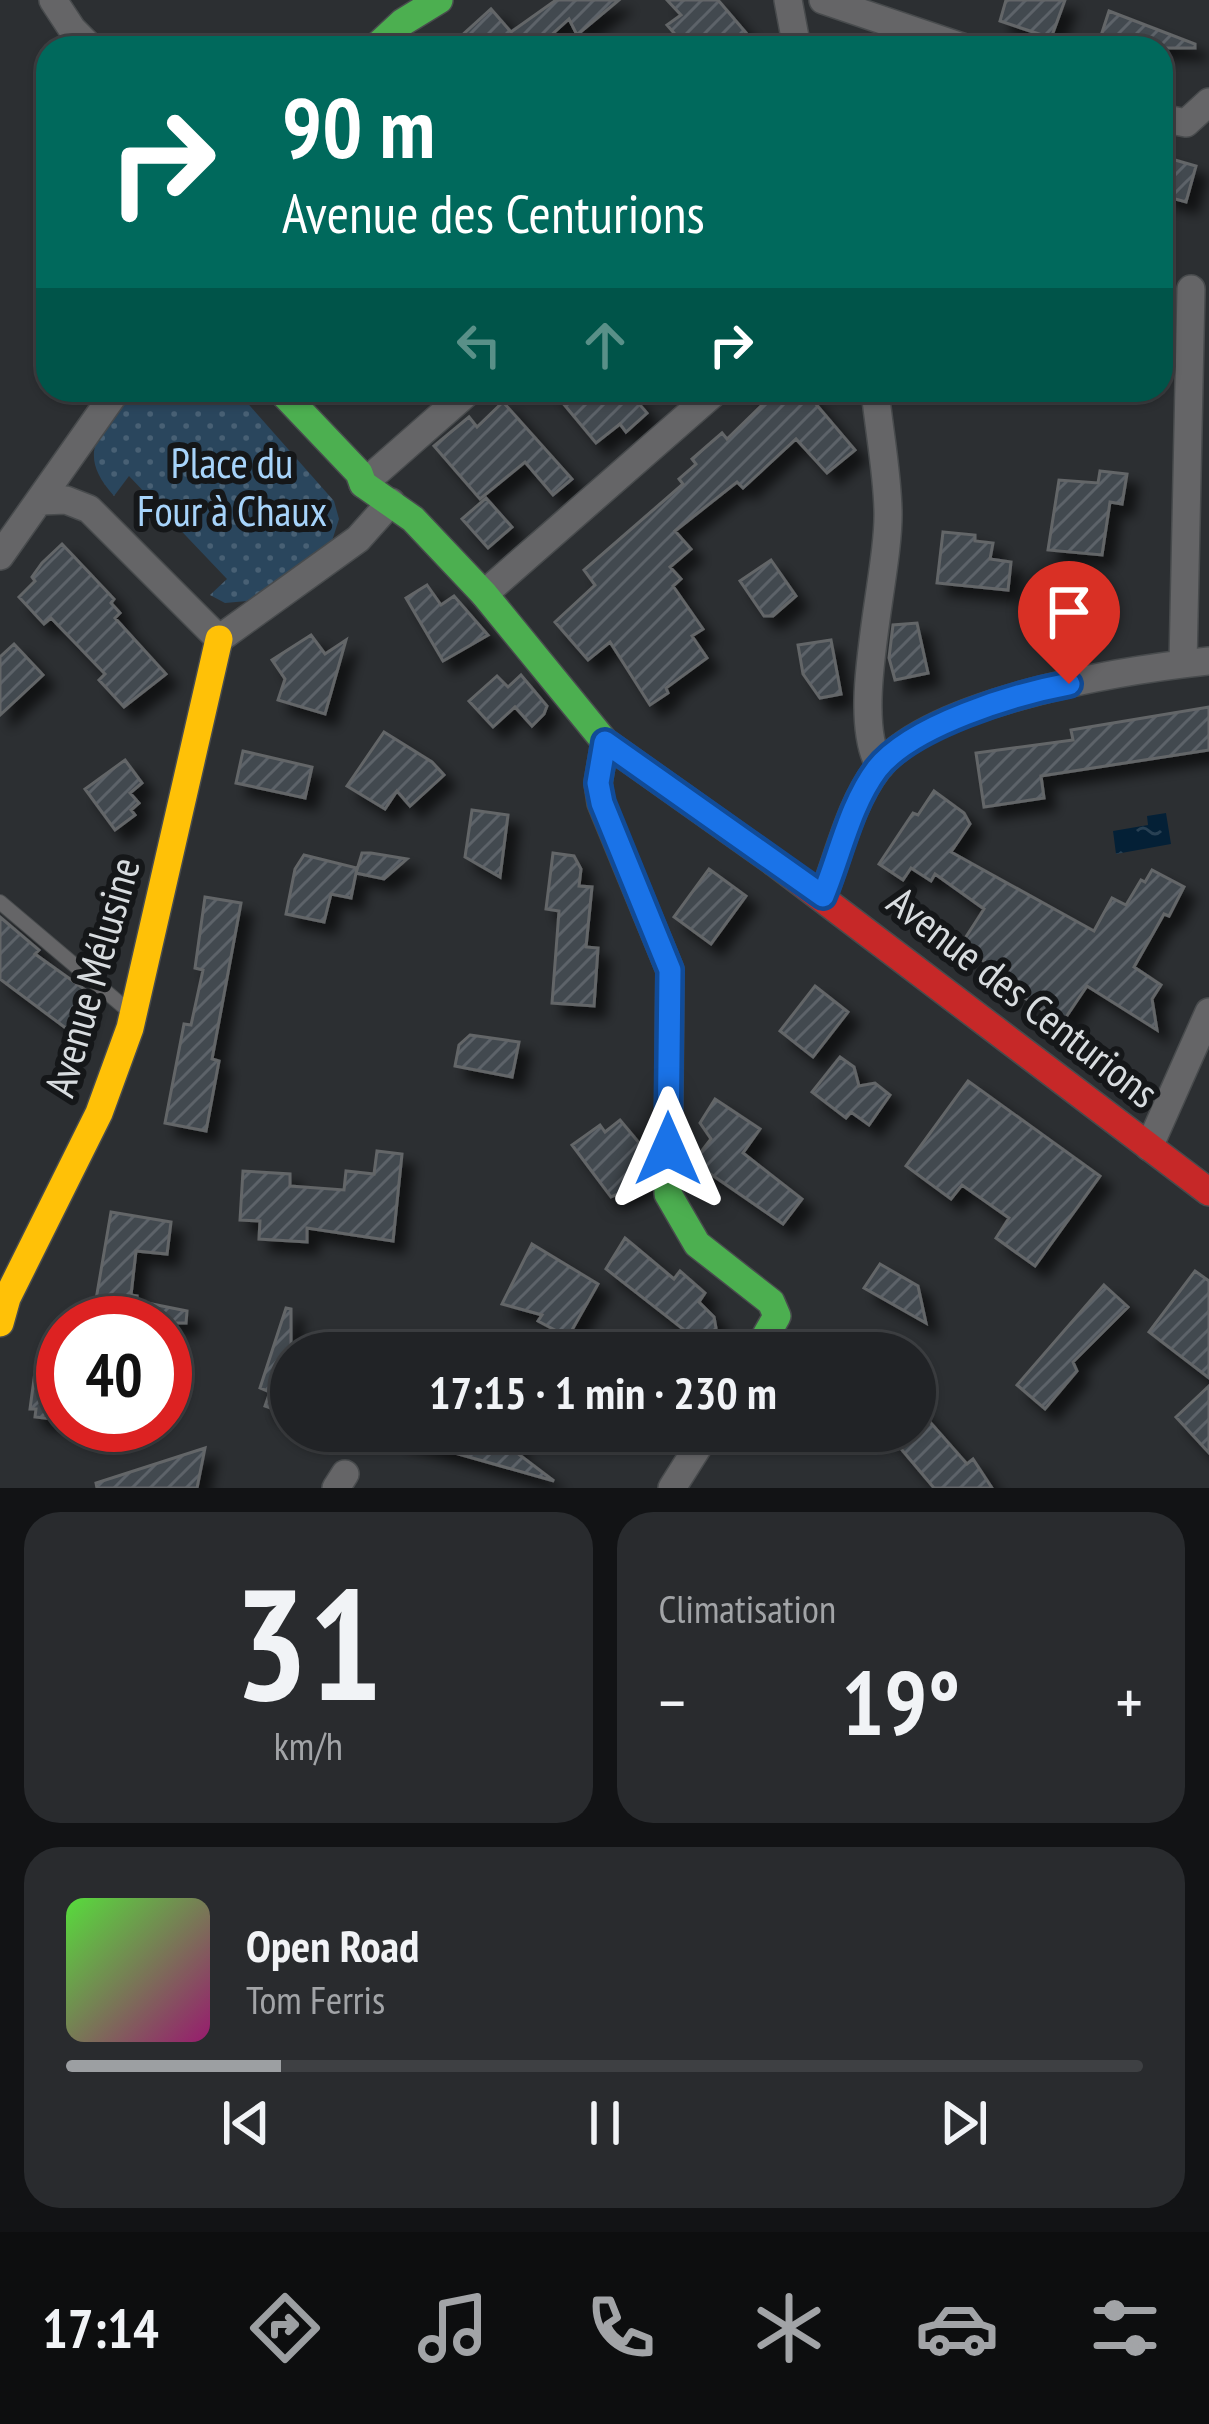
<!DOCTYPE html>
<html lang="fr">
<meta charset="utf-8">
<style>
body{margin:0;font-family:"PT Sans Narrow",sans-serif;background:#292b2e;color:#f1f3f6;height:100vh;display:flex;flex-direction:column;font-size:45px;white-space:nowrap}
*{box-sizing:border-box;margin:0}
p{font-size:39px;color:#a2a4a7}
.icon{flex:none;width:66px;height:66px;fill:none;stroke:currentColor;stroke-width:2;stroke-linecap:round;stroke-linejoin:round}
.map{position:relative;height:1488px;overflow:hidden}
.sheet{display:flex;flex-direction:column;gap:24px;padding:24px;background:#121315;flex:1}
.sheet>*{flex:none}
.hud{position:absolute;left:36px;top:36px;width:1137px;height:366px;border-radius:36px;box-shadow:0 3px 9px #0004,0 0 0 3px #3e4043;background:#00695c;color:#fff;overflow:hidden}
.speed{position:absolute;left:36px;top:1296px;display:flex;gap:24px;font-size:60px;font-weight:700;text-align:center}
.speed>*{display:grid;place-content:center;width:156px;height:156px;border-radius:50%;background:#212326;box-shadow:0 3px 9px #0004,0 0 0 3px #3e4043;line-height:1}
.speed .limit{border:18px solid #d22;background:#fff;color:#111}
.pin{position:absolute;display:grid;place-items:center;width:102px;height:102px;color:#fff;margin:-123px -51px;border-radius:50% 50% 50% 0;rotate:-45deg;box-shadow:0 0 12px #0007}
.pin .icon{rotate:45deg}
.me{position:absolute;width:132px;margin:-66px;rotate:0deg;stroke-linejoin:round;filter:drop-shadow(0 0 9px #0008)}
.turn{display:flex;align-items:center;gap:42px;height:252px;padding:0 48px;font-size:54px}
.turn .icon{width:156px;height:156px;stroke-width:2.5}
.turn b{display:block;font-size:84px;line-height:102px}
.lanes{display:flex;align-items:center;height:114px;padding:0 48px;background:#0003;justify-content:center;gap:60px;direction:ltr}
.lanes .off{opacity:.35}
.big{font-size:90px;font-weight:800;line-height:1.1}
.sheet .tile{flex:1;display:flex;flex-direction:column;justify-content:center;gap:18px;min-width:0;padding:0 42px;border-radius:36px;background:#292b2e}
.sheet .dial{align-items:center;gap:0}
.dial b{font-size:156px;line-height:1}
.song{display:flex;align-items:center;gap:36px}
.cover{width:144px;height:144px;border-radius:18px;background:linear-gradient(135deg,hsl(110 70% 55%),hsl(320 70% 35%))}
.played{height:12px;border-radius:6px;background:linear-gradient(90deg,#9c9fa2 20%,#3e4043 20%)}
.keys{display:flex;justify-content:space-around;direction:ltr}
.heat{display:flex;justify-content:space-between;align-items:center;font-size:66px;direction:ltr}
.sheet .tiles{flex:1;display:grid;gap:24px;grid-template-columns:1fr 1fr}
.tile:last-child{grid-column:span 2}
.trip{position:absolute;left:270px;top:1332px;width:666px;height:120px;border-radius:60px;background:#212326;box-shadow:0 3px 9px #0004,0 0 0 3px #3e4043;font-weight:800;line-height:120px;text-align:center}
.tabs{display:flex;height:192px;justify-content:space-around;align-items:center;background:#0d0e0f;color:#a2a4a7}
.tabs .icon{width:84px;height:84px}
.tabs .current{color:#9c9fa2}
.tabs b{font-size:54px;color:#f1f3f6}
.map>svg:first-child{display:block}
.park{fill:url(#park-dots)}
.water{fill:url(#water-ripples)}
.building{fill:url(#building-hatch);stroke:#646668;stroke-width:3;filter:url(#shadow)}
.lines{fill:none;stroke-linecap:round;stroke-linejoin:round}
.lane-casing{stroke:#484b4d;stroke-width:16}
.street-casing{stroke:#484b4d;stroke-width:30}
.fast-casing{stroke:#484b4d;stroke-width:30}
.slow-casing{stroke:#484b4d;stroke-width:30}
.jam-casing{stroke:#484b4d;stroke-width:30}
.lane{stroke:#656567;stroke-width:14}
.street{stroke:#656567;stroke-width:27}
.fast{stroke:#4caf50;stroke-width:27}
.slow{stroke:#ffc107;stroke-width:27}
.jam{stroke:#c62828;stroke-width:27}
.route-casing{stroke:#114b97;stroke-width:30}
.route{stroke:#1a73e8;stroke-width:21}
.labels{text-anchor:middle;stroke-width:12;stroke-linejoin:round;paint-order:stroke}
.park-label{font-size:42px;fill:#a7d4fb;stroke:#151719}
.street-label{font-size:42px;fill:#d8dcdf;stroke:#151719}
</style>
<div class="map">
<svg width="1209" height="1488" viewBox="0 0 1209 1488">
<defs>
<pattern id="park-dots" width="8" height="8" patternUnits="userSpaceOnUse" patternTransform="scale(3)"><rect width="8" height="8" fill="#2a465d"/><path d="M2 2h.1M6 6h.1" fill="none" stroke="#486074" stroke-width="1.8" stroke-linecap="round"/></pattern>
<pattern id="water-ripples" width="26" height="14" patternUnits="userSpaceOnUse" patternTransform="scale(3)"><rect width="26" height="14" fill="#042036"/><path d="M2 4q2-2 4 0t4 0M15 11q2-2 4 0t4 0" fill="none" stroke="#284053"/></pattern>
<pattern id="building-hatch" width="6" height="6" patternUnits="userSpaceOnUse" patternTransform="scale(3)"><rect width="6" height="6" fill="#424950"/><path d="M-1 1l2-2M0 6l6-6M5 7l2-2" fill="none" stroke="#5d6369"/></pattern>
<filter id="shadow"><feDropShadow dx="11" dy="11" stdDeviation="6" flood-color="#0009"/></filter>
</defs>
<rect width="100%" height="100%" fill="#2c2f32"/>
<!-- park -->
<path class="park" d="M 131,390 L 236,390 L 334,501 L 339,519 L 332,541 L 247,601 L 225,603 L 210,595 L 227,579 L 129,476 L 114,496 C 73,450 103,433 131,390 Z"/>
<!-- water -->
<path class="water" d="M 1166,813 L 1171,844 L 1116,854 L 1113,831 L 1148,825 L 1147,816 Z"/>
<!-- building -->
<path class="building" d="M 556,0 L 619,0 L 577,35 L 569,19 L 537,48 L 448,48 L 491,9 L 511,32 Z
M 667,0 L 718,0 L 759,48 L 687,48 L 667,25 L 681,15 Z
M 1006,0 L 1065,0 L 1051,38 L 1000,21 Z
M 1109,11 L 1195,44 L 1195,48 L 1097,48 Z
M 1161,156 L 1196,166 L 1186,202 L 1161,195 Z
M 552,390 L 627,390 L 647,413 L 626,432 L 620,424 L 596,443 Z
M 750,390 L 804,390 L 855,450 L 827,473 L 796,439 L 743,488 L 737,482 L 675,531 L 691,549 L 670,567 L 681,579 L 673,586 L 703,629 L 692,636 L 707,658 L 666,688 L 668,693 L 650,705 L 610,642 L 588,660 L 555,622 L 595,585 L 584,570 L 683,484 L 679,479 L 696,464 L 692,459 L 722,433 L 727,439 L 763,404 Z
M 503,402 L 572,479 L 553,495 L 525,462 L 480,499 L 434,446 L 469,417 L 477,427 Z
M 1100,471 L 1127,474 L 1122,504 L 1110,502 L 1102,555 L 1048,550 L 1059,480 L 1098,483 Z
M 486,498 L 512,527 L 488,548 L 462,519 Z
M 943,532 L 975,535 L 975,541 L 993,543 L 990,559 L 1011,562 L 1008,590 L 937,583 Z
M 62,544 L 114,599 L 111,603 L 120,613 L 115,618 L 166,674 L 124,707 L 99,680 L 105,674 L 51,618 L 44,624 L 19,597 L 35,581 L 32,577 L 42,563 Z
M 771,560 L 796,596 L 773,616 L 764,616 L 740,581 Z
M 427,585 L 441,605 L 454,596 L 488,635 L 443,661 L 406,598 Z
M 917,623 L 928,673 L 895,680 L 889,658 L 893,625 Z
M 311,635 L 325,654 L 346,640 L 325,714 L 278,700 L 285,679 L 272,660 Z
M 831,640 L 841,694 L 820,698 L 803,674 L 798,645 Z
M 14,644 L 43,675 L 0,715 L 0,657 Z
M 521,675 L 547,706 L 544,714 L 532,726 L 515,707 L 493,727 L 469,701 L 497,676 L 508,687 Z
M 1209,707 L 1209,750 L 1041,776 L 1044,798 L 984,807 L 976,753 L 1073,740 L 1071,730 Z
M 384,732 L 432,762 L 444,775 L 410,806 L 397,791 L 385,809 L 347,786 Z
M 243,751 L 312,767 L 305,798 L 236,783 Z
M 125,760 L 142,783 L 130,793 L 139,803 L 131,810 L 135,815 L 115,830 L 85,789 Z
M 934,791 L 964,813 L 970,824 L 951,852 L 1094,931 L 1112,898 L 1126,905 L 1141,880 L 1145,882 L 1152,870 L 1184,887 L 1169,916 L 1164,914 L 1134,967 L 1161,985 L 1152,999 L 1157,1030 L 1087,986 L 1062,1023 L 1013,990 L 1018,983 L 960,946 L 984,909 L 935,874 L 931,881 L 911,868 L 903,880 L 879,864 L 913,813 L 918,815 Z
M 472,810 L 508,815 L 500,877 L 465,857 Z
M 362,853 L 371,853 L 407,859 L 384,879 L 356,873 Z
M 553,853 L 574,856 L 581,869 L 579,886 L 592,887 L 586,947 L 598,948 L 594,1006 L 552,1003 L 559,911 L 546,909 Z
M 304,855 L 357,868 L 351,898 L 331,894 L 324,922 L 286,914 L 295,869 Z
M 709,869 L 746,896 L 711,944 L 674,917 Z
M 205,897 L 241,903 L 212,1059 L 219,1061 L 206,1131 L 165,1123 L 184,1024 L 191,1025 L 203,970 L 195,968 Z
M 0,917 L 39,950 L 35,954 L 87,991 L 75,1035 L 0,979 Z
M 815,986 L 848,1012 L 813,1057 L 780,1031 Z
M 470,1035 L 519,1042 L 512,1077 L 455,1066 L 459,1045 Z
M 840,1057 L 854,1067 L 859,1086 L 875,1083 L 890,1095 L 869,1125 L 851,1112 L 846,1118 L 812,1092 Z
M 968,1081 L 1100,1176 L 1035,1266 L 996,1238 L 1009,1218 L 962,1185 L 951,1199 L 906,1166 Z
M 715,1099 L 760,1129 L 743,1153 L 802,1199 L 783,1224 L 693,1162 L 711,1139 L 700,1123 Z
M 620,1120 L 645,1150 L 644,1183 L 611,1197 L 572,1145 L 600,1125 L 605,1132 Z
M 377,1151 L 402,1154 L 393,1241 L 307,1228 L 307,1242 L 259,1239 L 260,1221 L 240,1220 L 243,1171 L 290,1174 L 290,1186 L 344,1190 L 346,1171 L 374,1174 Z
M 111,1212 L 171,1222 L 167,1254 L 136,1251 L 131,1295 L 137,1296 L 137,1301 L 187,1311 L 186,1323 L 92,1323 Z
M 625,1238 L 674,1279 L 680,1271 L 705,1293 L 699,1302 L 714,1317 L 716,1328 L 707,1338 L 697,1340 L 606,1269 Z
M 532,1244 L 598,1284 L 568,1337 L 538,1321 L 542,1315 L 502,1304 Z
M 880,1264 L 918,1286 L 926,1323 L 864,1288 Z
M 1195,1271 L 1209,1281 L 1209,1378 L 1149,1332 Z
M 1104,1285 L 1128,1307 L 1073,1362 L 1077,1371 L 1045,1409 L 1017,1385 Z
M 286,1308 L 291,1309 L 291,1415 L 265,1406 L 270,1392 L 260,1388 Z
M 35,1372 L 63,1375 L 63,1420 L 35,1417 L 36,1409 L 30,1409 Z
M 1209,1386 L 1209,1453 L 1176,1417 Z
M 915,1405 L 967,1464 L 973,1459 L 992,1488 L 934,1488 L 886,1431 L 915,1431 Z
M 399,1431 L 518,1431 L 513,1450 L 554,1481 L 398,1437 Z
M 205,1448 L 197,1488 L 97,1488 L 96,1483 Z"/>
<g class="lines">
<!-- lane casing -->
<g class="lane-casing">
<path id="lane" d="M 0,902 L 130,1012"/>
</g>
<!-- street casing -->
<g class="street-casing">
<path id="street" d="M 53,0 L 72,29 L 91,48
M 788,0 L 797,48
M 823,0 L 965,48
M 1161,118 L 1186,123 L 1209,102
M 875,390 C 879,430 887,470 888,510 C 890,574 848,714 880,766
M 363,484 L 470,390
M 41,501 L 66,500 L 89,509 L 219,639 L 358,539 L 391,502
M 0,556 L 117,390
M 484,594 L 717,390
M 1183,664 L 1191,289
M 823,896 C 839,855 850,804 878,768 C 932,700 1125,670 1209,661
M 1149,1147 L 1209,1012
M 336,1488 L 345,1474
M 672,1488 L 708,1431"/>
</g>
<!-- fast casing -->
<g class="fast-casing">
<path id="fast" d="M 375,48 L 403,22 L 439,0
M 280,390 L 359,473 L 363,484 L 413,519 L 484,594 L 605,742 L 774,862
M 605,742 L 598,783 L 601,803 L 670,970 L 668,1194 L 697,1244 L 771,1302 L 777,1316 L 756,1353"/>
</g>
<!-- slow casing -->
<g class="slow-casing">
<path id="slow" d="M 0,1323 L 7,1298 L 99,1113 L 130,1028 L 219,639"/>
</g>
<!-- jam casing -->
<g class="jam-casing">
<path id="jam" d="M 774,862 L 1209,1192"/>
</g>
<!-- lane -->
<use href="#lane" class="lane"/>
<!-- street -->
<use href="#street" class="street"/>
<!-- fast -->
<use href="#fast" class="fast"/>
<!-- slow -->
<use href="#slow" class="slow"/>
<!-- jam -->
<use href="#jam" class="jam"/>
</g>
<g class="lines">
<!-- route casing -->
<g class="route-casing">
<path id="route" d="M 668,1149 L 670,970 L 602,803 L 598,783 L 605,742 L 823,896 C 840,855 850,805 877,769 C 912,725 1015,694 1069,684"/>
</g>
<!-- route -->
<use href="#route" class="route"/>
</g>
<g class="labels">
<!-- park labels -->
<g class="park-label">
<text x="232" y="478">Place du<tspan x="232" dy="48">Four à Chaux</tspan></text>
</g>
<!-- street labels -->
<g class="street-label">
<text transform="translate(92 977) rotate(-74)" y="15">Avenue Mélusine</text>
<text transform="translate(1023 997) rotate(38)" y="15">Avenue des Centurions</text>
</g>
</g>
</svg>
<div class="speed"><div class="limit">40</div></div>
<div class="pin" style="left:1069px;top:684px;background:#d93025"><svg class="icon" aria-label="arrive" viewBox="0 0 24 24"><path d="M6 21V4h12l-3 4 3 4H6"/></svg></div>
<svg class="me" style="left:668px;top:1149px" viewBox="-20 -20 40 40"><path d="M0-17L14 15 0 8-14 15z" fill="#1a73e8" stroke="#fff" stroke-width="4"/></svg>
<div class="trip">17:15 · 1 min · 230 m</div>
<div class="hud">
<div class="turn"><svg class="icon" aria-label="right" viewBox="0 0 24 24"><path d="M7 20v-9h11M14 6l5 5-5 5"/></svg><div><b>90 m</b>Avenue des Centurions</div></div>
<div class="lanes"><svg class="icon off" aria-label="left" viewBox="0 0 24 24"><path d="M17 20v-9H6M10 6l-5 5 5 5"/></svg><svg class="icon off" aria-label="ahead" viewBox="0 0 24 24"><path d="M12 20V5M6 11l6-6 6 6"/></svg><svg class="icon" aria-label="right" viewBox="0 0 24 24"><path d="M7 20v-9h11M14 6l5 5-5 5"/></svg></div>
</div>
</div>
<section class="sheet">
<div class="tiles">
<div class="tile dial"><b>31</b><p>km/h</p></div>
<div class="tile"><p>Climatisation</p>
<div class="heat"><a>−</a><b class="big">19°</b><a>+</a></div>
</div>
<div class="tile">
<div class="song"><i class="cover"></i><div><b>Open Road</b><p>Tom Ferris</p></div></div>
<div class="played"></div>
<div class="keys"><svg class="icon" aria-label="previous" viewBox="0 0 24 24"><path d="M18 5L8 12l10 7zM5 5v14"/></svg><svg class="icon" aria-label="pause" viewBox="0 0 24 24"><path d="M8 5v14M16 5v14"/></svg><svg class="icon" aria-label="next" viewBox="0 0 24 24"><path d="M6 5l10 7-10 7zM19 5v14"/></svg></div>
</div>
</div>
</section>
<nav class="tabs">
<b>17:14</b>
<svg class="icon current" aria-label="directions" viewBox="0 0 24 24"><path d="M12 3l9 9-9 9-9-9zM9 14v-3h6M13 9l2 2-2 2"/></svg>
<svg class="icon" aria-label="music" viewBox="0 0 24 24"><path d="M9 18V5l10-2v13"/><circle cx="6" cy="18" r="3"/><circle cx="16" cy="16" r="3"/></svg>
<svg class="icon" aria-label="phone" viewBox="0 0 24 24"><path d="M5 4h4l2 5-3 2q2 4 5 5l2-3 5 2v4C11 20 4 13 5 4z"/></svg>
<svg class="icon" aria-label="climate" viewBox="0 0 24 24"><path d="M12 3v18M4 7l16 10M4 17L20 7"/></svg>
<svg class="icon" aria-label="car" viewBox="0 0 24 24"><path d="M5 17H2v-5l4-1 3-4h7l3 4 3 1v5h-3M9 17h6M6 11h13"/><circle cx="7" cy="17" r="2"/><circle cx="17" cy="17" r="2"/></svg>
<svg class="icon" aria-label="filters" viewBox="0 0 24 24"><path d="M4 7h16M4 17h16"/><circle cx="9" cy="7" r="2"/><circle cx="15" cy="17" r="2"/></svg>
</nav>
